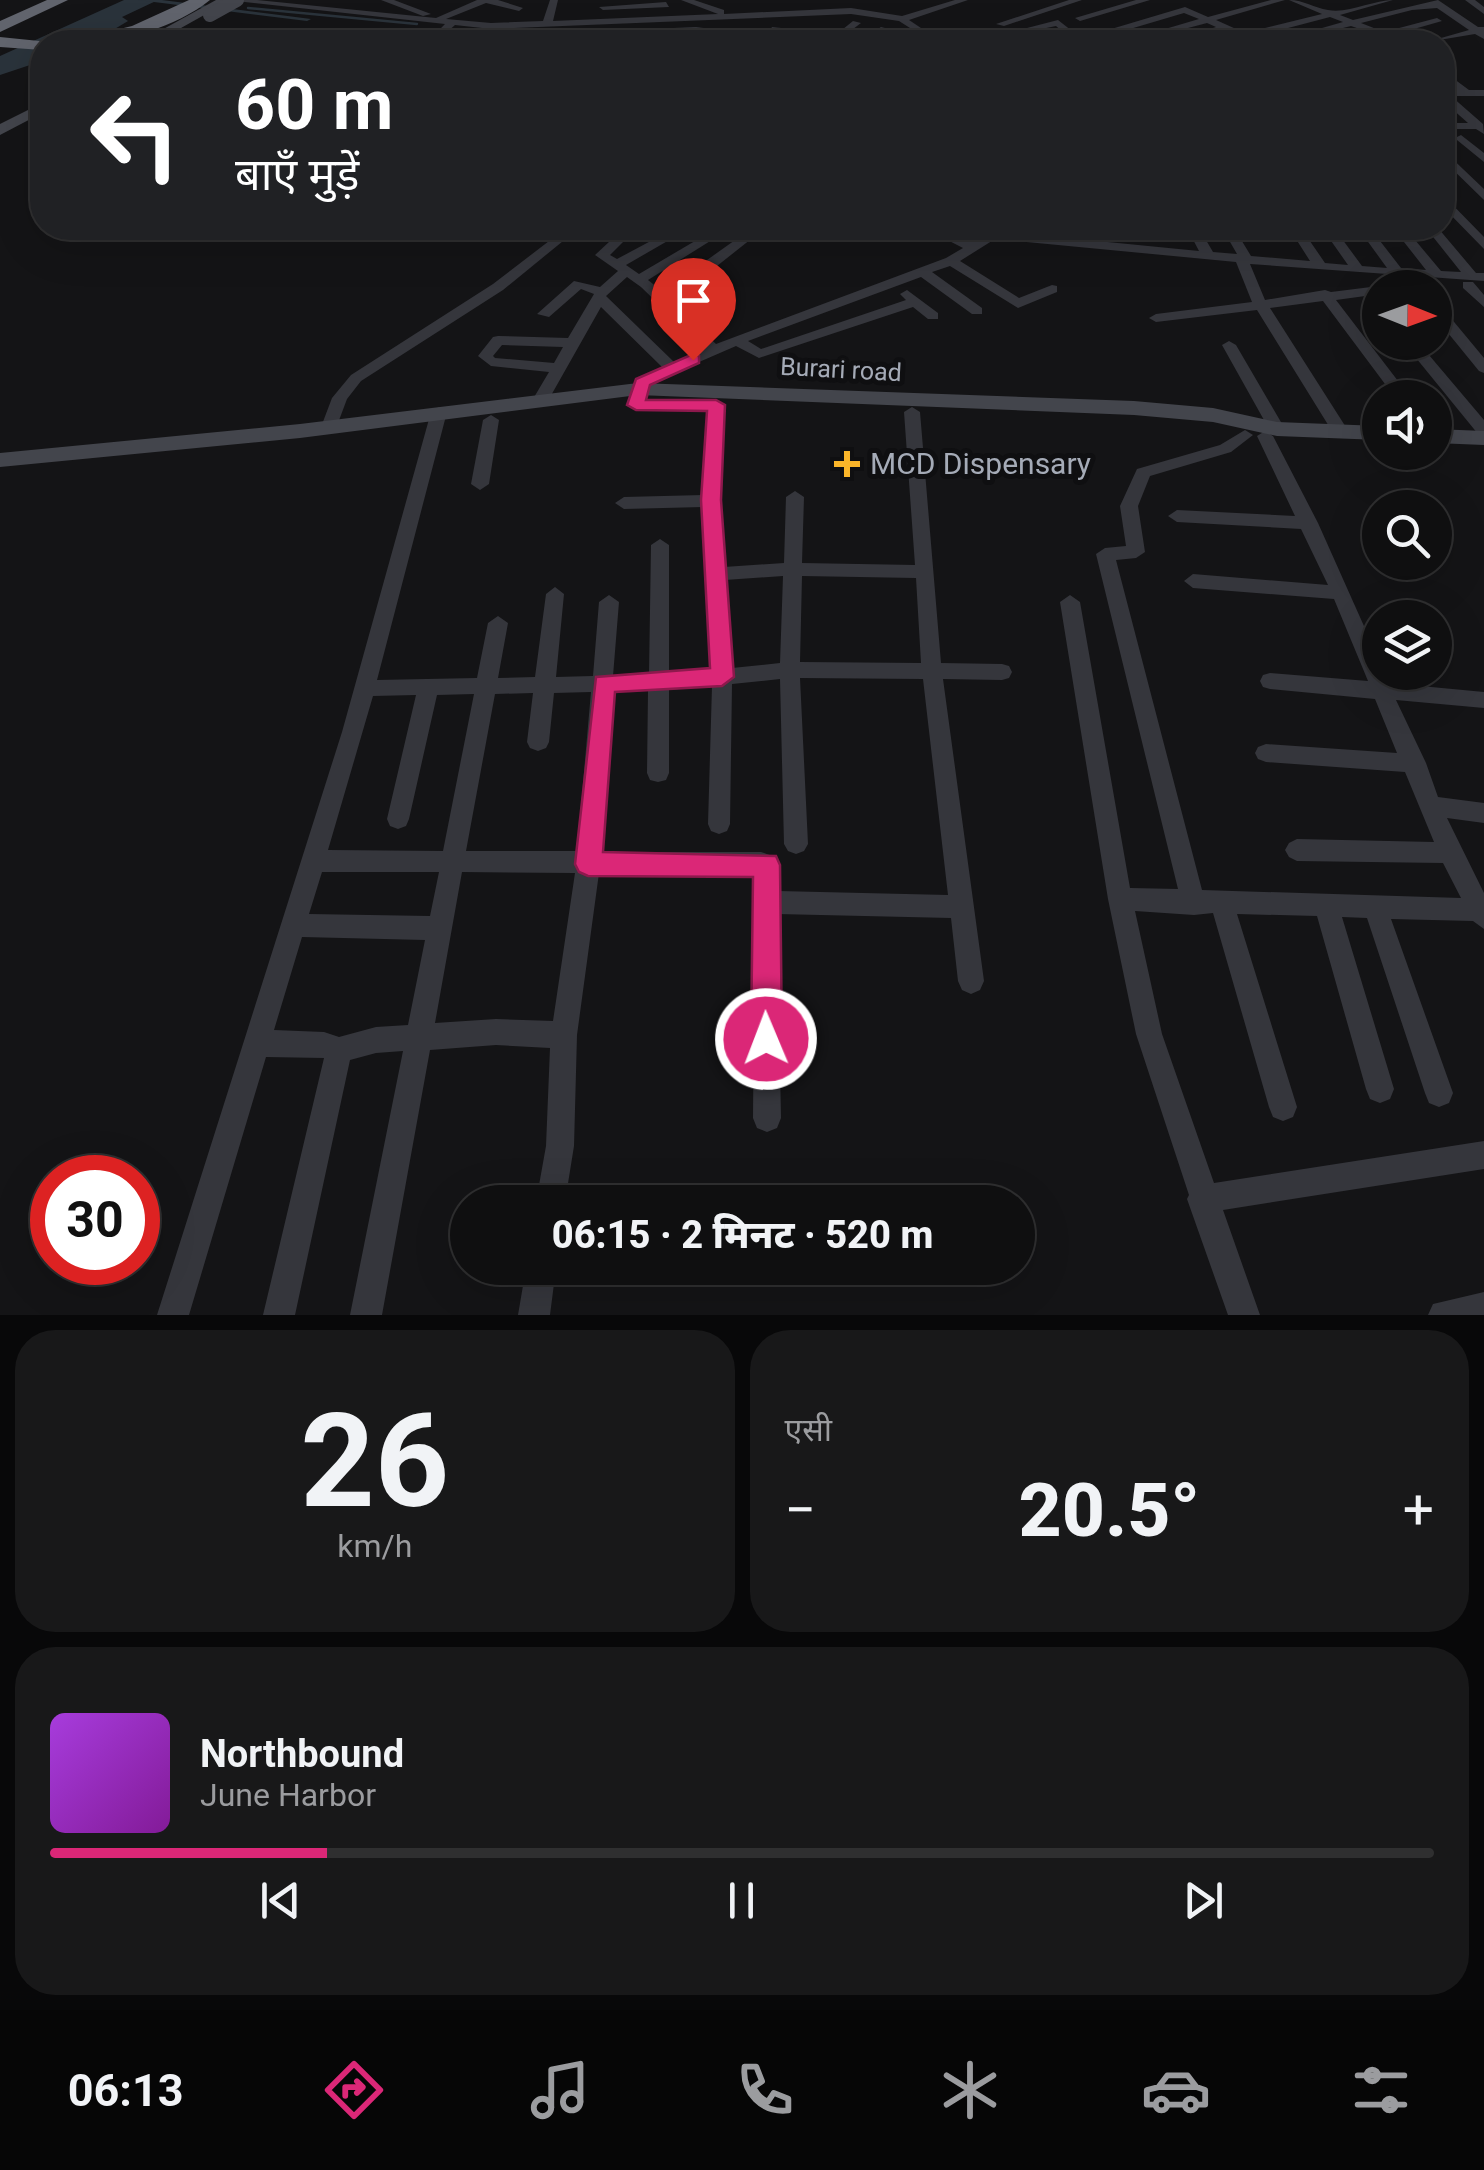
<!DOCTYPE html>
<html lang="hi">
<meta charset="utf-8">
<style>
body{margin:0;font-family:Roboto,"Noto Sans Devanagari",sans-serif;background:#181819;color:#f1f3f6;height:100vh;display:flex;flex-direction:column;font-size:38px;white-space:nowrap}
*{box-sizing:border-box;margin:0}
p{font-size:32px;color:#9b9c9f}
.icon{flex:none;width:55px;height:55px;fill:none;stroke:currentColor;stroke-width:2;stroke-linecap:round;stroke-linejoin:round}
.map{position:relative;height:1315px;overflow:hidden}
.panel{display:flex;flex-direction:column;gap:15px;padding:15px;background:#080809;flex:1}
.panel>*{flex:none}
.top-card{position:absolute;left:30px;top:30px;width:1425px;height:210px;border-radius:40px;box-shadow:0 10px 40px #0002,0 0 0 2px #2f2f30;background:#202124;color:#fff;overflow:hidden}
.needle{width:65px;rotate:91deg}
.buttons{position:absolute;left:1362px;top:270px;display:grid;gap:20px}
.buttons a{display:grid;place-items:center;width:90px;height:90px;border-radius:50%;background:#0f0f10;box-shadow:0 10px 40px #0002,0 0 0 2px #2f2f30;font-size:50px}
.speed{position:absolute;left:30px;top:1155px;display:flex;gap:20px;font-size:50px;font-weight:700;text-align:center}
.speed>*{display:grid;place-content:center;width:130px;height:130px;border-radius:50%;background:#0f0f10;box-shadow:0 10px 40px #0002,0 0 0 2px #2f2f30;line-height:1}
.speed .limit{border:15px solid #d22;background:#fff;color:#111}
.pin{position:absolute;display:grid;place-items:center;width:85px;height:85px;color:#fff;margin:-102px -42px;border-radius:50% 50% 50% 0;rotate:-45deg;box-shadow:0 0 10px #0007}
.pin .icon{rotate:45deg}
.me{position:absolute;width:110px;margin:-55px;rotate:359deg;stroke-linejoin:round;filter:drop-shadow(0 0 8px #0008)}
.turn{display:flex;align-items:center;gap:35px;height:210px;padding:0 40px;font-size:45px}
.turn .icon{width:130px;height:130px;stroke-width:2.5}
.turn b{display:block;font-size:70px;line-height:85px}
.big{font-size:75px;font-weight:800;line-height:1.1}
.panel .tile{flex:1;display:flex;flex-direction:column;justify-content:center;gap:15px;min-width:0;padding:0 35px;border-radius:40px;background:#181819}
.panel .dial{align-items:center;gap:0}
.dial b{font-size:130px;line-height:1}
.song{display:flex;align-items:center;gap:30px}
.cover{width:120px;height:120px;border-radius:15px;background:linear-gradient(135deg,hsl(280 70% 55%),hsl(290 70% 35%))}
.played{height:10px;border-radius:5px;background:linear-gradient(90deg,#db2777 20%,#2f2f30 20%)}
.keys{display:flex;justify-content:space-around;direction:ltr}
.heat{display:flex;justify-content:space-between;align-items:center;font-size:55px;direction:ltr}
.panel .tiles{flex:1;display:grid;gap:15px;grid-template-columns:1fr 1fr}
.tile:last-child{grid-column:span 2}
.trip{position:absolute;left:450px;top:1185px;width:585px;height:100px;border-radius:50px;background:#0f0f10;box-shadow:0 10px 40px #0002,0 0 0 2px #2f2f30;font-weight:800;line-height:100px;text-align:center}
.tabs{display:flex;height:160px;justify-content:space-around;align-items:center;background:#060606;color:#9b9c9f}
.tabs .icon{width:70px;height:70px}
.tabs .current{color:#db2777}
.tabs b{font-size:45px;color:#f1f3f6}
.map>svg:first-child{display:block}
.water{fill:#2a333b}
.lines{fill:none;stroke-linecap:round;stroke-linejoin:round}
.stream{stroke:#2a333b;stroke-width:2.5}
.canal{fill:#2a333b;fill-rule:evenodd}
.street{fill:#35363c;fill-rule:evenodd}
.secondary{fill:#43454c;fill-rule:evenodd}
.highway{fill:#61646d;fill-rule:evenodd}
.secondary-bridge{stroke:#43454c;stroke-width:14}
.route{fill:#db2777;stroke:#8e194d;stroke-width:2.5}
.poi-dot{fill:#fab529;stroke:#0f0f11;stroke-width:4}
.labels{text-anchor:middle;stroke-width:10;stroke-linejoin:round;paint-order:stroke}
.far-street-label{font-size:25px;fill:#a5abb7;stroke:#0f0f11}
.poi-label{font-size:30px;fill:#a5abb7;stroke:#0f0f11;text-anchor:start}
</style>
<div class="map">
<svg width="1484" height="1315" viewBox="0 0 1484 1315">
<rect width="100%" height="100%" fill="#141416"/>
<!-- water -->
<path class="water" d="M 124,0 L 158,0 L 122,17 L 128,21 L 93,42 L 42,42 L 42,61 L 0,75 L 0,56 Z"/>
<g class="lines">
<!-- stream -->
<path class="stream" d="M 248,8 L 417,24"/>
<!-- canal -->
<path class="canal" d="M 138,0 L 162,0 L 311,19 L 307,21 Z"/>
<!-- street -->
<path class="street" d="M 227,0 L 257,0 L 436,18 L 477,0 L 498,0 L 523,8 L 519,11 L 486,3 L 446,19 L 491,23 L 543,21 L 550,0 L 558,0 L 553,21 L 718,14 L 681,0 L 694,0 L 724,10 L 724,14 L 851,8 L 902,16 L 955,0 L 968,0 L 909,20 L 942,42 L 932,42 L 899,21 L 851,14 L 491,29 L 455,25 L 445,34 L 463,42 L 451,42 L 434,35 L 445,24 Z
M 381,0 L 394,0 L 431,14 L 423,16 Z
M 1069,0 L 1082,0 L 1004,26 L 996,24 Z
M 1136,0 L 1150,0 L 1080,21 L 1075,18 Z
M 1271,0 L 1285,0 L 1216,20 L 1245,33 L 1322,14 L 1289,0 C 1304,0 1314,8 1328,10 C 1348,14 1373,0 1393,0 L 1340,15 L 1353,20 L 1438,0 L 1478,27 L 1484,27 L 1484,39 L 1475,34 L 1427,42 L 1469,30 L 1437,8 L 1412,10 L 1361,23 L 1384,32 L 1437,18 L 1442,21 L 1393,35 L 1406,42 L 1383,38 L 1352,42 L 1374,34 L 1351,26 L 1287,42 L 1273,42 L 1343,22 L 1330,17 L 1254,37 L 1262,42 L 1238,39 L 1224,31 L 1183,42 L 1170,42 L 1216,27 L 1207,23 L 1135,42 L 1121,42 L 1199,19 L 1184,13 L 1086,42 L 1074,42 L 1056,26 L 1032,31 L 1027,28 L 1058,20 L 1081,38 L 1185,7 L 1208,17 Z
M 1465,0 L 1475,0 L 1484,7 L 1484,14 Z
M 666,2 L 669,7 L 603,10 L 599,7 Z
M 853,21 L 861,23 L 836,42 L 827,42 Z
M 696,27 L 788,39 L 793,42 C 756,44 719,33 683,33 C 669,33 659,43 645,42 L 673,28 Z
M 772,27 L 809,31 L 814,34 L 809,37 L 769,32 Z
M 881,27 L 889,29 L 869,42 L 858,42 Z
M 585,32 L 613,40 L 615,42 L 601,42 L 582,37 Z
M 531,35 L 548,40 L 550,42 L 528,40 Z
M 1442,70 L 1469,90 L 1484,90 L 1484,96 L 1451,96 L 1483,124 L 1484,134 L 1476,129 L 1442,129 L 1442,123 L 1468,123 L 1442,100 L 1442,90 L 1456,90 L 1442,79 Z
M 1461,135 L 1484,153 L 1484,162 L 1457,140 L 1455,138 Z
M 1442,149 L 1484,189 L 1484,200 L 1442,159 Z
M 1442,194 L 1484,237 L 1484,249 L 1442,206 Z
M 566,228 L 579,228 L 503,290 L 361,381 L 347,399 L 335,431 L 323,431 L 321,427 L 332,398 L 351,375 L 493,284 Z
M 624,228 L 637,228 L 610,255 L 617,259 L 675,228 L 690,228 L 626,265 L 639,274 L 717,228 L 731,228 L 648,280 L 658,288 L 707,260 L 752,228 L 765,228 L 717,266 L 665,295 L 716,344 L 946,258 L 963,248 L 924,228 L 939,228 L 972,242 L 996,228 L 1007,228 L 1005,232 L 1199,251 L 1187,228 L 1199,228 L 1213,252 L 1237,254 L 1222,228 L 1234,228 L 1251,256 L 1310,261 L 1289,228 L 1301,228 L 1325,263 L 1348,265 L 1322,228 L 1334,228 L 1362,266 L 1387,268 L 1358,228 L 1370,228 L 1401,268 L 1426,270 L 1393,228 L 1405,228 L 1441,271 L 1461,272 L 1426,228 L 1438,228 L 1476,273 L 1484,273 L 1484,281 L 1250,264 L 1265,300 L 1325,290 L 1331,292 L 1427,280 L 1434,284 L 1429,288 L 1380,288 L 1380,294 L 1336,300 L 1398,381 L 1390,386 L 1385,384 L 1323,301 L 1270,308 L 1349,432 L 1341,437 L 1335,436 L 1257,310 L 1156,322 L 1149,318 L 1156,314 L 1252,302 L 1236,262 L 995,239 L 960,261 L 1019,298 L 1052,285 L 1057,286 L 1057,292 L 1018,308 L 950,266 L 932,272 L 982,308 L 982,314 L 972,314 L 921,277 L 748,341 L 761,349 L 906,300 L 900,294 L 907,290 L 938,313 L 938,319 L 928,319 L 913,307 L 759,358 L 736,346 L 653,382 L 646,388 L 644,405 L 636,410 L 628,405 C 632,381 640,377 662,367 L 601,307 L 549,399 L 547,402 L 535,402 L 533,399 L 549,372 L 491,366 L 478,356 L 493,337 L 498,336 L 568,338 L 594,294 L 581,289 L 549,317 L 537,314 L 574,281 L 600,287 L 618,271 L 595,255 ZM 627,277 L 641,287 L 705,349 L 674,362 L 606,296 ZM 502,345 L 563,347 L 554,363 L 495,358 L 493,356 Z
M 1093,228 C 1116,227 1152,223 1172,234 L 1166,238 L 1099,232 Z
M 1463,282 L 1473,282 L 1484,295 L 1484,307 L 1463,288 Z
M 1435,304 L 1440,305 L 1484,358 L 1484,373 L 1479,371 L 1435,317 Z
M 1229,341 L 1236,345 L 1285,429 L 1283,433 L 1271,433 L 1269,429 L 1222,345 Z
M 1403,342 L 1418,342 L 1484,420 L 1484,435 L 1478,434 Z
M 716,400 L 724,405 L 720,501 L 724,567 L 784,563 L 786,497 L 795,491 L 804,497 L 802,563 L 915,565 L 904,412 L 912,407 L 920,412 L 941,663 L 1002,664 L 1009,666 L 1012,672 L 1009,678 L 1002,680 L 943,679 L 984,981 L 980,990 L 971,994 L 962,990 L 958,981 L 951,918 L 777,914 L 781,1118 L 777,1128 L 767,1132 L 757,1128 L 753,1118 L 755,874 L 599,873 L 577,1035 L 574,1146 L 565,1202 L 536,1202 L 546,1146 L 550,1048 L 496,1045 L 430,1050 L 382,1315 L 350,1315 L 403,1051 L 376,1053 L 350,1060 L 295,1315 L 263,1315 L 324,1058 L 266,1057 L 189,1315 L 157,1315 L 342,732 L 431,412 L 439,407 L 447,412 L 377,680 L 477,678 L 488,623 L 498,616 L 508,623 L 498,678 L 535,677 L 546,594 L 555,587 L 564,594 L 556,677 L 593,676 L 599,602 L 609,595 L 619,602 L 613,676 L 649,675 L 651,545 L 660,539 L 669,545 L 669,674 L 711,670 L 703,507 L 624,509 L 615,503 L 624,497 L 703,495 L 708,405 ZM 783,576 L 780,663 L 732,668 L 725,580 ZM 802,576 L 916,578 L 921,663 L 800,662 ZM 800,678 L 923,679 L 948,895 L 778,891 L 779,865 L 775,857 L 761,852 L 601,852 L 612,692 L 648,691 L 647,773 L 650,780 L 658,782 L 666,780 L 669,773 L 669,690 L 712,686 L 708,824 L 711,831 L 719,834 L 727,831 L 730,824 L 732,684 L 780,679 L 784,844 L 788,851 L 796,854 L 804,851 L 808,844 ZM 591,692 L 577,851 L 466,851 L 495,694 L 533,693 L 527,742 L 530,748 L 538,751 L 546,748 L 549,742 L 554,693 ZM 474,694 L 443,851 L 328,850 L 373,696 L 416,695 L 387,819 L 390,826 L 398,829 L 406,826 L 409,819 L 437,695 ZM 322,872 L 439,872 L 430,916 L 309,914 ZM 462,872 L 575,873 L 553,1021 L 496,1019 L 435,1023 ZM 302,937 L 425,940 L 408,1025 L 376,1027 L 339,1037 L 324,1032 L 274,1030 Z
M 491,415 L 499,420 L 489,484 L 480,490 L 471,484 L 483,420 Z
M 1245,430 L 1253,435 L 1231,452 L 1150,476 L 1138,506 L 1145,552 L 1136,558 L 1116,560 L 1202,890 L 1461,898 L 1443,863 L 1297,861 L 1289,857 L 1285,850 L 1289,843 L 1297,839 L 1434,842 L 1405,772 L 1266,762 L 1258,759 L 1255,753 L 1258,747 L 1266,744 L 1397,753 L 1375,699 L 1270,689 L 1263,687 L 1260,681 L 1263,675 L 1270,673 L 1368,681 L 1334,599 L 1193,588 L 1184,581 L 1193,574 L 1328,585 L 1301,529 L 1177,522 L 1168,516 L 1177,510 L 1295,516 L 1257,436 L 1265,431 L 1273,436 L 1318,523 L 1380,662 L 1380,672 L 1384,672 L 1389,683 L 1484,692 L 1484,708 L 1396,700 L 1426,763 L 1438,797 L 1484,803 L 1484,823 L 1447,818 L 1484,893 L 1484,929 L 1473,921 L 1391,919 L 1453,1093 L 1449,1103 L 1439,1107 L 1429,1103 L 1425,1093 L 1367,918 L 1342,917 L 1394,1089 L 1390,1099 L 1380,1103 L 1370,1099 L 1366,1089 L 1317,916 L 1237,914 L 1297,1107 L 1293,1117 L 1283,1121 L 1273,1117 L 1269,1107 L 1213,913 L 1194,915 L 1135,911 L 1162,1034 L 1214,1183 L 1484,1141 L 1484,1169 L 1223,1210 L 1260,1315 L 1228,1315 L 1187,1199 L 1189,1195 L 1136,1034 L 1108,899 L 1060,602 L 1070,595 L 1080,602 L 1130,888 L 1178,889 L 1096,554 L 1105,548 L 1126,546 L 1120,506 L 1137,469 L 1220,445 Z
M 526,1268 L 556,1268 L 550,1315 L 518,1315 Z
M 1484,1292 L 1484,1315 L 1428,1315 L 1433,1304 Z"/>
<!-- secondary -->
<path class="secondary" d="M 216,0 L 231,0 L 156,42 L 140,42 Z
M 42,103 L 42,113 L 0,135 L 0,124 Z
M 638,383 L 1134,401 L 1213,408 L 1277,422 L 1380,426 L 1380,440 L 1277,436 L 1213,422 L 1134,415 L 638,395 L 300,438 L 0,467 L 0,453 L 300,424 Z
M 1435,429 L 1484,431 L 1484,445 L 1435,443 Z"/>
<!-- highway -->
<path class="highway" d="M 47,0 L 68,0 L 0,32 L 0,21 Z
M 189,0 L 210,0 C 173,30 112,45 66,42 L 132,26 Z
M 0,37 L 49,42 L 42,42 L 42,50 L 0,47 Z"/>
<!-- secondary-bridge -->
<path class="secondary-bridge" d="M 210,15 L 237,0"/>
</g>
<!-- route -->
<path class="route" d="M 693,354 L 699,356 L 699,363 L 650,385 L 646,400 L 716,400 L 725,405 L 721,500 L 734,677 L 722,686 L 615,692 L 603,852 L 776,856 L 780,865 L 782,1039 L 777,1050 L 766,1054 L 756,1050 L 751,1039 L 753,877 L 588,876 L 579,872 L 575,864 L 596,677 L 710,668 L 701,500 L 707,411 L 636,410 L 627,405 L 636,379 Z"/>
<!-- markers -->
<path class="poi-dot" d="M842 449h10v10h10v10h-10v10h-10v-10h-10v-10h10z"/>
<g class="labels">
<!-- far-street labels -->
<g class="far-street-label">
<text transform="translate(841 369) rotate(3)" y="9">Burari road</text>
</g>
<!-- poi labels -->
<g class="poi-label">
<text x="870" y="474">MCD Dispensary</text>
</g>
</g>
</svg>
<div class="buttons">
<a><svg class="needle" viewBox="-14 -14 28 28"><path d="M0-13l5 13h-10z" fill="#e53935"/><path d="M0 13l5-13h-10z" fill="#9b9c9f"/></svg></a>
<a><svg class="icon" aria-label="sound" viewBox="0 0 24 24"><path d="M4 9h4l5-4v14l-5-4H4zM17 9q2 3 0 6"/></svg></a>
<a><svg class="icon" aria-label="search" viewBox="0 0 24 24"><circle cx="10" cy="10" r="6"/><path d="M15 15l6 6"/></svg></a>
<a><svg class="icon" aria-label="layers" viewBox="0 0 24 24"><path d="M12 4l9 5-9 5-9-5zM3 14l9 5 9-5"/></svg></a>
</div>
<div class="speed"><div class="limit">30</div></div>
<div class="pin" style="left:693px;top:360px;background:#d93025"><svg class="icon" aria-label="arrive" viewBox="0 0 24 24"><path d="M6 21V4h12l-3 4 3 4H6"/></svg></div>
<svg class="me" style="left:766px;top:1039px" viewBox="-20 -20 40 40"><circle r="17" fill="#db2777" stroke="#fff" stroke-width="3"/><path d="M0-11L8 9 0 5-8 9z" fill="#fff"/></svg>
<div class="trip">06:15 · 2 मिनट · 520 m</div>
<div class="top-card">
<div class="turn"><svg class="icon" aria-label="left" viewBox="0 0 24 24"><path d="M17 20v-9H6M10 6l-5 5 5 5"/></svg><div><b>60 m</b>बाएँ मुड़ें</div></div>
</div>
</div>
<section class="panel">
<div class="tiles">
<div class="tile dial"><b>26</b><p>km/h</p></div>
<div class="tile"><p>एसी</p>
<div class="heat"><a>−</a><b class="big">20.5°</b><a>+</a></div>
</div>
<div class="tile">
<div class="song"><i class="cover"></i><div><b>Northbound</b><p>June Harbor</p></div></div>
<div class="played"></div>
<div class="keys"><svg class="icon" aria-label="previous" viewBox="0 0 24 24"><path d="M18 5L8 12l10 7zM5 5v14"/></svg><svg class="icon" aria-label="pause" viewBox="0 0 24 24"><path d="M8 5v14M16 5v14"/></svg><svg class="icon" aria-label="next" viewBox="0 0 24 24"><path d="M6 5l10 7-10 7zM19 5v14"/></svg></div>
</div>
</div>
</section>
<nav class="tabs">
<b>06:13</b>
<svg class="icon current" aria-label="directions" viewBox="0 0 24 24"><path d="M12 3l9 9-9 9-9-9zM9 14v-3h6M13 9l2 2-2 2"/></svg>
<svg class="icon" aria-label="music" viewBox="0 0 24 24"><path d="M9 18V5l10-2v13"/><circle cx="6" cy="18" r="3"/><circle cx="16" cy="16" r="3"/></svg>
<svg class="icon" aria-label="phone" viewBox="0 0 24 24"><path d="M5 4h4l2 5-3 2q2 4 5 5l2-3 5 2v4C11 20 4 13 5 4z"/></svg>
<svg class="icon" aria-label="climate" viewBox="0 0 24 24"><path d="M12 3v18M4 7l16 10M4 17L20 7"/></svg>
<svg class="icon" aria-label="car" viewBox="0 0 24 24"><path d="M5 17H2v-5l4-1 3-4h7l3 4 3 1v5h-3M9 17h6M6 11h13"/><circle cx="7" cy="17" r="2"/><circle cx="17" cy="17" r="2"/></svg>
<svg class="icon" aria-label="filters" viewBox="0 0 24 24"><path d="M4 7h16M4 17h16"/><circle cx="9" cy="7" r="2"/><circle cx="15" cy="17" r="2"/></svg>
</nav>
